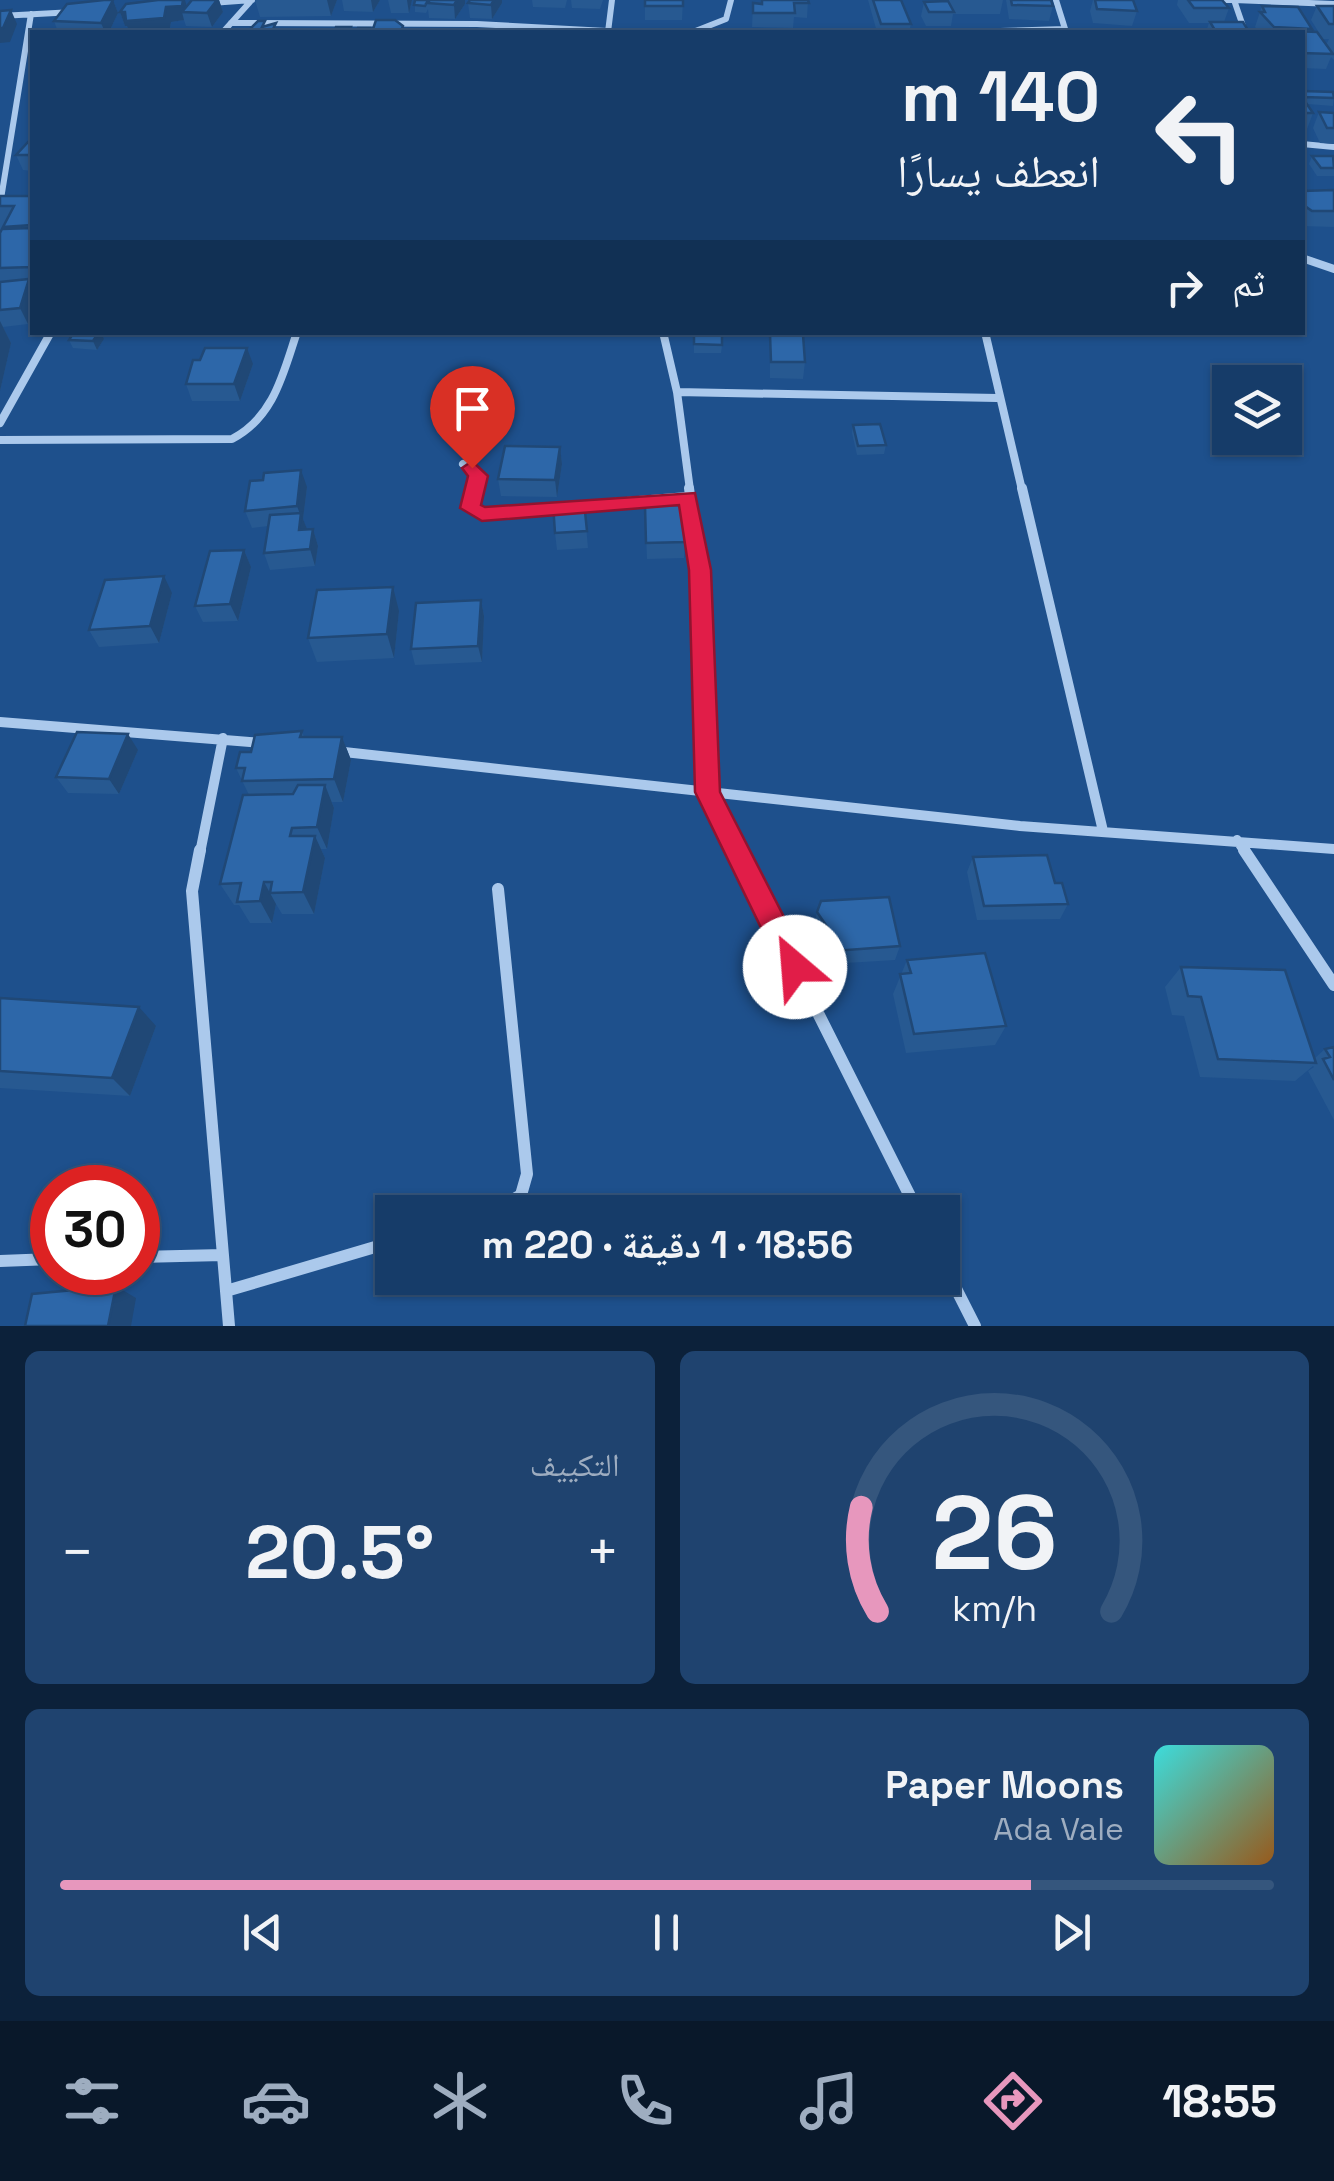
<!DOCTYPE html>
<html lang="ar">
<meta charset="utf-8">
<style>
body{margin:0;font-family:"Space Grotesk","Noto Naskh Arabic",sans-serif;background:#1f436f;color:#f1f3f6;direction:rtl;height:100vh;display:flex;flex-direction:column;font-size:38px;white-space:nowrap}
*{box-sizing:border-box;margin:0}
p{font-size:32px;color:#9eadc0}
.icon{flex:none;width:55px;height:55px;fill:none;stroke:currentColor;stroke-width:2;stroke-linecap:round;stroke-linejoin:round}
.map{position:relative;height:1326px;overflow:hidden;direction:ltr}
.sheet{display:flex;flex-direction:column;gap:25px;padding:25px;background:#0c213a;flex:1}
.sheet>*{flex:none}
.hud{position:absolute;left:30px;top:30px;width:1275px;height:305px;border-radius:0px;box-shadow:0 2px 8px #0004,0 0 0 2px #35567d;direction:rtl;background:#163c69;color:#f1f3f6;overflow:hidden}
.controls{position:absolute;left:1212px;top:365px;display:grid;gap:20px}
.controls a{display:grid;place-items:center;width:90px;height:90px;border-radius:0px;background:#163c69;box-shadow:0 2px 8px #0004,0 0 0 2px #35567d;font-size:50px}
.speed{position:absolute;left:30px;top:1165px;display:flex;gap:20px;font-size:50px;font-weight:700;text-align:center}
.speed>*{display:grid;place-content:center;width:130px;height:130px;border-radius:50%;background:#163c69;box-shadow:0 2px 8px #0004,0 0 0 2px #35567d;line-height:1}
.speed .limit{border:15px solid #d22;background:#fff;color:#111}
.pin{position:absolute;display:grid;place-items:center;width:85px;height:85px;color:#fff;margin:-102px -42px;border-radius:50% 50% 50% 0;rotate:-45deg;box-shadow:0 0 10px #0007}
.pin .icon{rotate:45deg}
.me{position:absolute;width:110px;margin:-55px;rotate:333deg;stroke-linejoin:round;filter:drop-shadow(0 0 8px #0008)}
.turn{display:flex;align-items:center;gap:35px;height:210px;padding:0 40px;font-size:45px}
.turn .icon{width:130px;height:130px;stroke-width:2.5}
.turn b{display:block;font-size:70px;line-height:85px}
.then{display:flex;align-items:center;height:95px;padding:0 40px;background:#0003;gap:20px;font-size:38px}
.big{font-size:75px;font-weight:800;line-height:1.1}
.sheet .widget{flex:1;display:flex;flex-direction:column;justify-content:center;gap:15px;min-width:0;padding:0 35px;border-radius:15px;background:#1f436f}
.sheet .dial{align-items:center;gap:0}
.dial svg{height:260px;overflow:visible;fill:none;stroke:#35567d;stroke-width:7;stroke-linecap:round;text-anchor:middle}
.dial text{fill:#f1f3f6;stroke:none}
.song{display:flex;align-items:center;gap:30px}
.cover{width:120px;height:120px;border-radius:15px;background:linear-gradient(135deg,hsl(180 70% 55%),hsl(30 70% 35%))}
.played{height:10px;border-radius:5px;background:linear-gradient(90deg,#e797bd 80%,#35567d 80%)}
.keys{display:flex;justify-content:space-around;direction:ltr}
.heat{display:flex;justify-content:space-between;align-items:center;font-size:55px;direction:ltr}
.sheet .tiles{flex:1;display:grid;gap:25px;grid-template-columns:1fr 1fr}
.widget:last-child{grid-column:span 2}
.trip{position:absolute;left:375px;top:1195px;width:585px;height:100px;border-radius:0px;background:#163c69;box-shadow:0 2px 8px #0004,0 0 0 2px #35567d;font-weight:800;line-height:100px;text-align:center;direction:rtl}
.menu{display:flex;height:160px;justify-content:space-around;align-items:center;background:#09182a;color:#9eadc0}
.menu .icon{width:70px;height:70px}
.menu .selected{color:#e797bd}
.menu b{font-size:45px;color:#f1f3f6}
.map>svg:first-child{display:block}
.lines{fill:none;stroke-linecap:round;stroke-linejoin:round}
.minor-far3{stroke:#abc9ec;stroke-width:6}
.minor-far2{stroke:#abc9ec;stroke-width:8}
.minor-far1{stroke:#abc9ec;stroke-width:10}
.minor{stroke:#abc9ec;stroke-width:12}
.wall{fill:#275991}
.shaded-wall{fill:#204876}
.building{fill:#2d67a9;stroke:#204876;stroke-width:2.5}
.route{fill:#e11d48;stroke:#92132f;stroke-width:2.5}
</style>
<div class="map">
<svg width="1334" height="1326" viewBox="0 0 1334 1326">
<rect width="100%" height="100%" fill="#1e508c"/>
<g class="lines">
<!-- minor-far3 -->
<path class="minor-far3" d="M 1056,0 L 1066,32
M 1224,0 L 1234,0 L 1245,32
M 1234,0 L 1334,4
M 211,3 L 252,0
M 0,16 L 74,12
M 231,23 L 477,24 L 607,31
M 223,32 L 250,2
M 608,32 L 612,0
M 693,32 L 726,19 L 731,0
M 965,32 L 1065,29
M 1302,144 L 1334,147
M 0,205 L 31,14"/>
<!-- minor-far2 -->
<path class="minor-far2" d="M 1302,258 L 1334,269
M 663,332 L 677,392 L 690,490
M 985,332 L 1022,490
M 677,392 L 997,398
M 0,423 L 51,332
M 0,440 L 232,439 C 274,417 283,374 297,332
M 463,464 L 478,476 L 474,490"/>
<!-- minor-far1 -->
<path class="minor-far1" d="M 475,488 L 470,508 L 482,514 L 687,497
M 689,488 L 700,569 L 707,792 L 738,853
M 1022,488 L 1103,831
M 0,722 L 263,743
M 335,751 L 1020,826 L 1334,849
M 1237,840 L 1246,853
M 200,853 L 223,738"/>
<!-- minor -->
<path class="minor" d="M 200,850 L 192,891 L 229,1326
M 736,850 L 918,1212
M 1244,850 L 1334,985
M 492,1212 L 521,1195 L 527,1174 L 498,889
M 138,1257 L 223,1255
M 0,1261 L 52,1259
M 942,1261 L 975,1326
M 226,1291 L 392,1242"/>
</g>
<!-- wall -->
<path class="wall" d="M 104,0 L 113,0 L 118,13 L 109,32 L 58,32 L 54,21 Z
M 192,0 L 219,0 L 223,12 L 212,27 L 186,26 L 184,20 L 171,22 L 169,32 L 125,26 L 120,12 L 187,6 Z
M 255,0 L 337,0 L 331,16 L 260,17 Z
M 342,0 L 380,0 L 373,12 L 344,11 Z
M 388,0 L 412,0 L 409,13 L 391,13 Z
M 415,0 L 465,4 L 455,19 L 429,18 L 428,9 L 426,13 L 415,12 Z
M 470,0 L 521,0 L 502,0 L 502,3 L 492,19 L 470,18 L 468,3 Z
M 532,0 L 567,0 L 565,8 L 533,7 Z
M 571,0 L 603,0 L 600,9 L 572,8 Z
M 645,0 L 683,0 L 682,20 L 645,20 Z
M 761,0 L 808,0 L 807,18 L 794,17 L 793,28 L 752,27 L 753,3 L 761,4 Z
M 868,0 L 901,0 L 911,24 L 909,32 L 877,32 Z
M 942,0 L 1003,0 L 1000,14 L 953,14 L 951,26 L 926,26 L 921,16 L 924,2 L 944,1 Z
M 1006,0 L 1051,0 L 1053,6 L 1049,21 L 1009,19 Z
M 1093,0 L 1133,0 L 1137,11 L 1132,26 L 1093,23 L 1090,11 Z
M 1178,0 L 1222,0 L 1229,8 L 1224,22 L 1249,32 L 1206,32 L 1209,23 L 1189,23 L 1177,5 Z
M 1262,6 L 1312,29 L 1311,32 L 1326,45 L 1329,39 L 1323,39 L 1311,20 L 1317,6 L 1334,6 L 1334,60 L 1331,57 L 1326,69 L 1302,68 L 1302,32 L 1260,32 L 1255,27 Z
M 1302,91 L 1334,94 L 1333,106 L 1308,104 L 1313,113 L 1307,129 L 1302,128 Z
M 1319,112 L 1334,113 L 1334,144 L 1320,143 L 1313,128 Z
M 32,141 L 32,171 L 23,170 L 16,155 Z
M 1312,156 L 1334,158 L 1334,176 L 1317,176 L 1309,164 Z
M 1334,190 L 1334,227 L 1302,226 L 1302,191 Z
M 0,196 L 32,196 L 32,310 L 28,324 L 3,327 L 11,343 L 0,391 L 0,233 L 2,230 L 0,230 Z
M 74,332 L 101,332 L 104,339 L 97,350 L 73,348 L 69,340 Z
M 677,332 L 730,332 L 730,335 L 703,335 L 722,345 L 721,353 L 694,353 L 694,335 L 677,335 Z
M 770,334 L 805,362 L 803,379 L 770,378 Z
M 200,360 L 253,364 L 240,401 L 192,401 L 186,384 Z
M 853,425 L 886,445 L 884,454 L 857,455 L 852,433 Z
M 560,447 L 562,464 L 557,497 L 501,496 L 498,479 Z
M 307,487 L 303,519 L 307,530 L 313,529 L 318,546 L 315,566 L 270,570 L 264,553 L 268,526 L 252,528 L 245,511 Z
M 584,502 L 588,548 L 557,550 L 555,533 Z
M 645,506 L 685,542 L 684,558 L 647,559 Z
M 244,550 L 251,567 L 238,621 L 203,622 L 195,606 Z
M 172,593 L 159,643 L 99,647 L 89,630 Z
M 481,600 L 484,616 L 482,662 L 415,665 L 411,649 Z
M 399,611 L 394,658 L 317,662 L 308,638 Z
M 302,731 L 304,737 L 342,737 L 351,760 L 343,802 L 332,802 L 334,808 L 327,849 L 321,849 L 325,858 L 314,914 L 282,914 L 276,904 L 272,923 L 250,923 L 239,905 L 234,905 L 220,884 L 249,795 L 236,768 L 251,752 Z
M 138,750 L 119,794 L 68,793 L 56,777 Z
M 973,857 L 1055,883 L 1068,904 L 1060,919 L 977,920 L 967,872 Z
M 817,912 L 900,946 L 895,960 L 830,964 L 827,945 L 814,927 Z
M 907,960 L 1006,1026 L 995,1045 L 906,1053 L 893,994 Z
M 1181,967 L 1315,1058 L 1325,1049 L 1334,1047 L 1334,1120 L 1308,1071 L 1314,1067 L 1313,1066 L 1295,1081 L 1200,1077 L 1184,1016 L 1172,1015 L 1165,987 Z
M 0,998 L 156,1026 L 130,1096 L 0,1088 Z"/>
<!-- shaded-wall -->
<path class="shaded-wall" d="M 113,0 L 118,13 L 109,32 L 105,32 L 101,23 Z
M 183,0 L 185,0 L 188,11 L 182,12 L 184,20 L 171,22 L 169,32 L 130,32 L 127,26 L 125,26 L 120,12 Z
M 217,0 L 219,0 L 223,12 L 212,27 L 207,13 Z
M 327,0 L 337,0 L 331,16 Z
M 371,0 L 380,0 L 373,12 Z
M 407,0 L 412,0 L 409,13 Z
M 457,0 L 465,0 L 465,4 L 455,19 L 454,5 Z
M 494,0 L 502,0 L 502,3 L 492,19 L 491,5 Z
M 11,10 L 17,24 L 10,42 L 0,43 L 0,28 Z
M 29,279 L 32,287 L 32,310 L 28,324 L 20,308 Z
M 0,321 L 11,343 L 0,391 Z
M 99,332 L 101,332 L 104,339 L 97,350 L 93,341 Z
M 247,348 L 253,364 L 240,401 L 234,384 Z
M 560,447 L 562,464 L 557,497 L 555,480 Z
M 301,470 L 307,487 L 303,519 L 307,529 L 299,530 L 301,517 L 297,506 Z
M 313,529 L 318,546 L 315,566 L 310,549 Z
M 244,550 L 251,567 L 238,621 L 230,604 Z
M 164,576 L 172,593 L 159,643 L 150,626 Z
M 393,587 L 399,611 L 394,658 L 387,634 Z
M 481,600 L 484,616 L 482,662 L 478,646 Z
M 128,734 L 138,750 L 119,794 L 109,779 Z
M 342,737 L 351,760 L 343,802 L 334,779 Z
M 325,785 L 334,808 L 327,849 L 317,827 Z
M 315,836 L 325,858 L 314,914 L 303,892 Z
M 264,882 L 276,904 L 272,923 L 260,901 Z
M 139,1007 L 156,1026 L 130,1096 L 112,1078 Z
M 116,1286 L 136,1298 L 131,1326 L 108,1326 Z"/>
<!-- building -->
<path class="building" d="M 104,0 L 113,0 L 101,23 L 54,21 L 67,4 Z
M 158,0 L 183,0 L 182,6 L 166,7 L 164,18 L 126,21 L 125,12 L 120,12 L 126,4 Z
M 192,0 L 217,0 L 207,13 L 182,12 Z
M 415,0 L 428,0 L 425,6 L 414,5 Z
M 430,0 L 457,0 L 454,5 L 427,3 Z
M 470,0 L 494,0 L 491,5 L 468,3 Z
M 645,0 L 683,0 L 683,6 L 645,6 Z
M 762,0 L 808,0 L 809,3 L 794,3 L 795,13 L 753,13 L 753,3 L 762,4 Z
M 873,0 L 901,0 L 911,24 L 881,24 Z
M 1011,0 L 1051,0 L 1053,6 L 1012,5 Z
M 1095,0 L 1133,0 L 1137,11 L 1097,9 Z
M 1188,0 L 1222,0 L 1229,8 L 1194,8 Z
M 948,1 L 954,12 L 929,12 L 924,2 Z
M 1262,6 L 1298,7 L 1312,29 L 1274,27 L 1260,12 L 1265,12 Z
M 1317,6 L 1334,6 L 1334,24 L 1329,24 Z
M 11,10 L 3,28 L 0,28 L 0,11 Z
M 376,20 L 395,20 L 403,26 L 401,32 L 372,32 Z
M 258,21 L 265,21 L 262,27 L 276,23 L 272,31 L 248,31 Z
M 1210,22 L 1243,22 L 1249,32 L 1216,32 Z
M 336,27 L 351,27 L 349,32 L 334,32 Z
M 358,28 L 370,28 L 369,32 L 357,32 Z
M 1273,30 L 1317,32 L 1333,54 L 1302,53 L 1302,32 L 1275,32 Z
M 1302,91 L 1333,92 L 1334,98 L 1304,97 Z
M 1302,97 L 1313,113 L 1302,113 Z
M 1319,112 L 1334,113 L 1334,128 L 1327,128 Z
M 29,141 L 32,141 L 32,155 L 16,155 Z
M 1312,156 L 1333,156 L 1334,168 L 1321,168 Z
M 1334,190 L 1334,211 L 1312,211 L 1302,204 L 1302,191 Z
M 0,196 L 32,196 L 32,225 L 3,227 L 14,206 L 0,206 Z
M 32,228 L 32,267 L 0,268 L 0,233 L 2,229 Z
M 29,279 L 20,308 L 0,310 L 0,282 Z
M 74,332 L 99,332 L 93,341 L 69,340 Z
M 770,334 L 803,335 L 805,362 L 771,362 Z
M 694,335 L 722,335 L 722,345 L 694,344 Z
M 205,348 L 247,348 L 234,384 L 186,384 L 193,360 L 200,360 Z
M 880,424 L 886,445 L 858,446 L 853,425 Z
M 505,446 L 560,447 L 555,480 L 498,479 Z
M 301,470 L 297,506 L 245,511 L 250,481 L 263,480 L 264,473 Z
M 584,502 L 587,531 L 555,533 L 553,504 Z
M 682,505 L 685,542 L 646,543 L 645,506 Z
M 301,513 L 299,530 L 313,529 L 310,549 L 264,553 L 270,515 Z
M 244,550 L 230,604 L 195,606 L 210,551 Z
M 164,576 L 150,626 L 89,630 L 105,580 Z
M 393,587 L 387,634 L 308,638 L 317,590 Z
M 481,600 L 478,646 L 411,649 L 416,603 Z
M 302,731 L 300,737 L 342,737 L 334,779 L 242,781 L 245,768 L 236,768 L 240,752 L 251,752 L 255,735 Z
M 77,732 L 128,734 L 109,779 L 56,777 Z
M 298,785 L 325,785 L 317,827 L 292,828 L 290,836 L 315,836 L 303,892 L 270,893 L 272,882 L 264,882 L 260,901 L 237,902 L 241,883 L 220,884 L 243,795 L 293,794 Z
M 1047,855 L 1055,883 L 1062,883 L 1068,904 L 984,906 L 973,857 Z
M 889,897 L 900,946 L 834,951 L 830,931 L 817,912 L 821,901 Z
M 985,953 L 1006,1026 L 914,1034 L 900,974 L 911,973 L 907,960 Z
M 1181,967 L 1285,970 L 1316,1063 L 1218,1059 L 1201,997 L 1188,996 Z
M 0,998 L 139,1007 L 112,1078 L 0,1071 Z
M 1334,1047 L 1334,1080 L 1323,1059 L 1330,1057 L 1325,1049 Z
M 116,1286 L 108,1326 L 25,1326 L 32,1294 Z"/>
<!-- route -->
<path class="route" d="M 472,461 L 488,476 L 481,505 L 485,507 L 695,493 L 711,570 L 720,792 L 805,958 L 809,967 L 805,977 L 795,980 L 785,977 L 695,792 L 689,570 L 679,505 L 482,521 L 460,508 L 468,476 L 462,468 Z"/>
</svg>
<div class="controls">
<a><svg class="icon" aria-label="layers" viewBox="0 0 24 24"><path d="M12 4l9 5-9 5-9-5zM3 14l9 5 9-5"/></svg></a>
</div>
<div class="speed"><div class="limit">30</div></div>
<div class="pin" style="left:472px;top:468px;background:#d93025"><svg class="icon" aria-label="arrive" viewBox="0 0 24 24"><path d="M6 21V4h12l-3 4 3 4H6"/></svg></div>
<svg class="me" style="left:795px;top:967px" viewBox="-20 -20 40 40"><circle r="19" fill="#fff"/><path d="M0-13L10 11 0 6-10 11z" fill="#e11d48"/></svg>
<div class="trip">18:56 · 1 دقيقة · 220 m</div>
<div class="hud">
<div class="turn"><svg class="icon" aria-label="left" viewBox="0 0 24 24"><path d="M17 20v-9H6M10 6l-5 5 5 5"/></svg><div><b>140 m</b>انعطف يسارًا</div></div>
<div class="then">ثم<svg class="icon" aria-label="right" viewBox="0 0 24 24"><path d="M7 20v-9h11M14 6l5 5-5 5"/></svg></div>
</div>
</div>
<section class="sheet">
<div class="tiles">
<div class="widget dial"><svg viewBox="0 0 100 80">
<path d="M14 69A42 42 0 1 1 86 69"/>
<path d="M14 69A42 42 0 0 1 9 37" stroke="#e797bd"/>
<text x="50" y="56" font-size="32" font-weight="700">26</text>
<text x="50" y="72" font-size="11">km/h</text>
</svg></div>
<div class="widget"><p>التكييف</p>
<div class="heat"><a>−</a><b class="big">20.5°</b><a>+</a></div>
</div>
<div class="widget">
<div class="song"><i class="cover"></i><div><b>Paper Moons</b><p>Ada Vale</p></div></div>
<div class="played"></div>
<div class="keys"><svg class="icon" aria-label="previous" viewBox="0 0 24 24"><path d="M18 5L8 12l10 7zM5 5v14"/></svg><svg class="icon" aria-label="pause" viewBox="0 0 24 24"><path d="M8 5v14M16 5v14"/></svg><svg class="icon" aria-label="next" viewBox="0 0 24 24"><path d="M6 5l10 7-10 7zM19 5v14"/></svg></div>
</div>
</div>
</section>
<nav class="menu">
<b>18:55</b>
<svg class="icon selected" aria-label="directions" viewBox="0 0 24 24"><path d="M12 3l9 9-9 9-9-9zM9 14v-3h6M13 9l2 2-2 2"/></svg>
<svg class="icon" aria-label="music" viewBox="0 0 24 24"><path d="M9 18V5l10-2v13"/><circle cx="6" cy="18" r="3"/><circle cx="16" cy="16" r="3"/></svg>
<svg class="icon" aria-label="phone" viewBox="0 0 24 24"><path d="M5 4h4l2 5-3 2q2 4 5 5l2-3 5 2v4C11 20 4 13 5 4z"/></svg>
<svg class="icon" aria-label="climate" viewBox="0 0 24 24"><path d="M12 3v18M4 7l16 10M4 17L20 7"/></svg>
<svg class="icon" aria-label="car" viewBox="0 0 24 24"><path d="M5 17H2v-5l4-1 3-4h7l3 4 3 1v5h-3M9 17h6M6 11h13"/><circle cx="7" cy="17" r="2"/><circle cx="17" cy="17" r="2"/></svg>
<svg class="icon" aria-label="filters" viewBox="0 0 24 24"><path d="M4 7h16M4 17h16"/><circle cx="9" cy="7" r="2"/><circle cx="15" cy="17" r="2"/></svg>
</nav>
